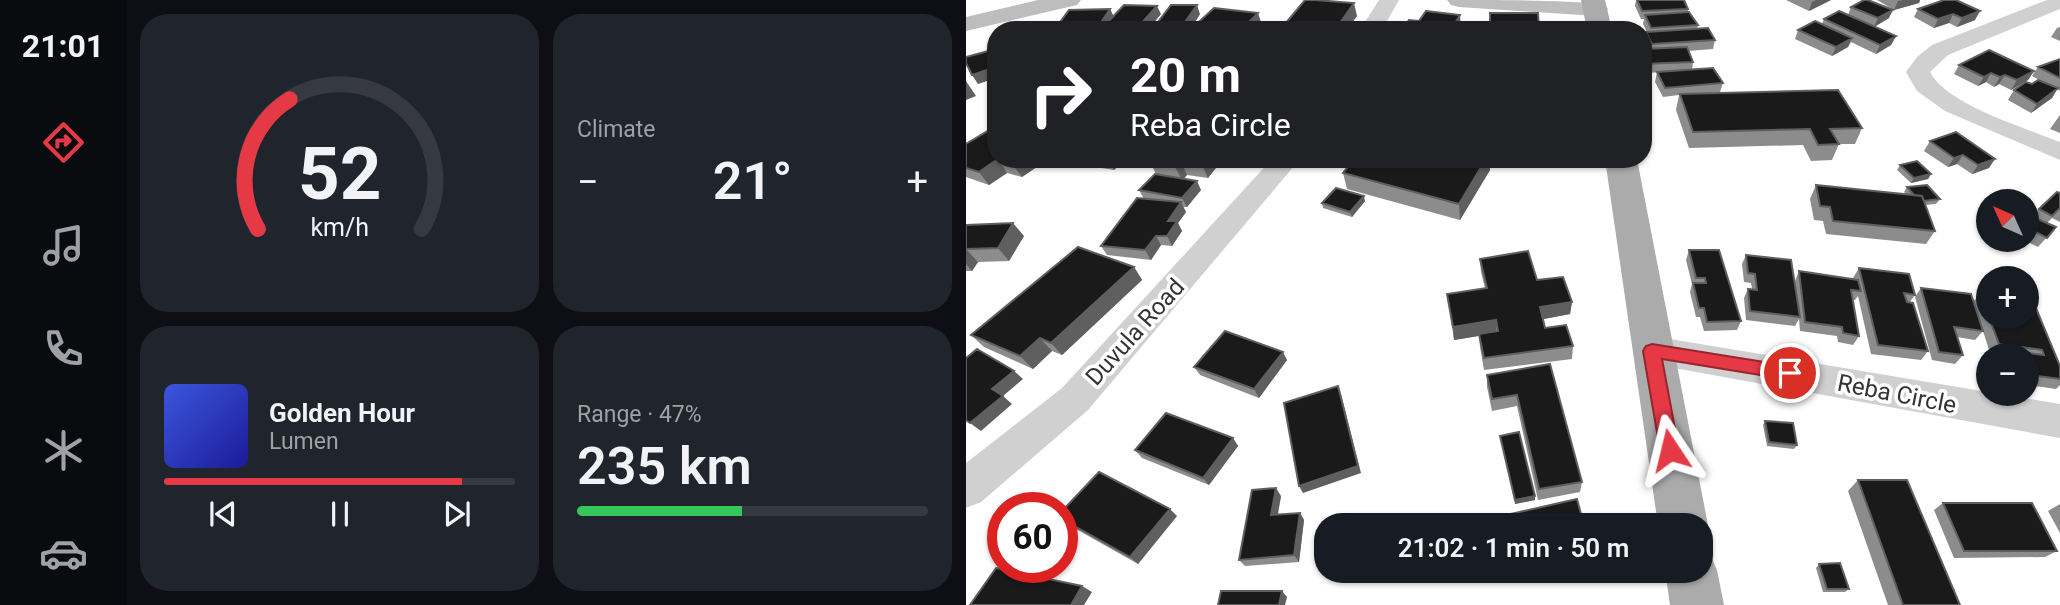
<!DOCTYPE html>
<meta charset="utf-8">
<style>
body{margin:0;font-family:Roboto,sans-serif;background:#20242c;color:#f1f3f6;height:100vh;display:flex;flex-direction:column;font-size:26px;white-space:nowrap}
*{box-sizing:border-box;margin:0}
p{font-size:23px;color:#9ea1a6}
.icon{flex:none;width:38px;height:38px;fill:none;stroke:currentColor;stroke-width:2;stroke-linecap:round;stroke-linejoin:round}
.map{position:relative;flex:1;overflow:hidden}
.panel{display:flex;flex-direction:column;gap:14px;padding:14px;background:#0d0f14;width:840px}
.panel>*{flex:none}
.banner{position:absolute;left:21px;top:21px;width:665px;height:147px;border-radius:28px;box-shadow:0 2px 5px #0004;background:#202124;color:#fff;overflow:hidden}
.needle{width:46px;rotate:315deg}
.fabs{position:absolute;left:1010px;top:189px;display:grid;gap:14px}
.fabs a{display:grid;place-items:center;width:63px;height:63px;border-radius:50%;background:#171b24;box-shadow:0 2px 5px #0004;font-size:35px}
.speed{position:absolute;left:21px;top:492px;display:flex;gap:14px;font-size:35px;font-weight:700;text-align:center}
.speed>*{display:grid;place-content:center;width:91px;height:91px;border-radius:50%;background:#171b24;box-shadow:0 2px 5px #0004;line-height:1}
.speed .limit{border:10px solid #d22;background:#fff;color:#111}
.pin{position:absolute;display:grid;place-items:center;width:60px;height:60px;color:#fff;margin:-30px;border:4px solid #fff;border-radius:50%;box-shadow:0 2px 7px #0007}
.me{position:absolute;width:77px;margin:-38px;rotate:350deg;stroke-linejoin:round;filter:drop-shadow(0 0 5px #0008)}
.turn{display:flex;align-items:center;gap:24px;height:147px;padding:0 28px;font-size:32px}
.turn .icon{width:91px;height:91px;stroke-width:2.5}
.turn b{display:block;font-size:49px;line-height:60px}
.big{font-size:52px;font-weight:600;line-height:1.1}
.panel .widget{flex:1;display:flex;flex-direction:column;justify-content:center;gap:10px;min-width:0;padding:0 24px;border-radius:28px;background:#20242c}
.panel .dial{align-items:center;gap:0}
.dial svg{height:182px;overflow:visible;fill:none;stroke:#363941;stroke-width:7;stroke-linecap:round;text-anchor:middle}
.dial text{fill:#f1f3f6;stroke:none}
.song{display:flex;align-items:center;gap:21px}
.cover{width:84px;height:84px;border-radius:10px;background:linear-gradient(135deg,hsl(230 70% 55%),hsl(240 70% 35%))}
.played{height:7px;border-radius:4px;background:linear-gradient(90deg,#e63946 85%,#363941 85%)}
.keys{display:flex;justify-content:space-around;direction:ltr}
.heat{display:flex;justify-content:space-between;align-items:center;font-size:38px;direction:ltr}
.charge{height:10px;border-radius:5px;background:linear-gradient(90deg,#34c759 47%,#363941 0)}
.panel .tiles{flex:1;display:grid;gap:14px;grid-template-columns:repeat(2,1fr)}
.trip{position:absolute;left:348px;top:513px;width:399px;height:70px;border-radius:28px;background:#171b24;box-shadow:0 2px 5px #0004;font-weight:600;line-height:70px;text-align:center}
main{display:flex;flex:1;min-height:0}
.tab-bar{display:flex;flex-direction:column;width:126px;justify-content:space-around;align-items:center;background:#090b0e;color:#9ea1a6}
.tab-bar .icon{width:49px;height:49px}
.tab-bar .current{color:#e63946}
.tab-bar b{font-size:32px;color:#f1f3f6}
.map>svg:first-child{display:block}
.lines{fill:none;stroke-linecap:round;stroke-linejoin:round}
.street{fill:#d0d0d0;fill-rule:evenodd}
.secondary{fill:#bdbdbd;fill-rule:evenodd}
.primary{fill:#ababab;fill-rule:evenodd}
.wall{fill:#8c8c8c}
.shaded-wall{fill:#5f5f5f}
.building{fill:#1a1a1a;stroke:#5f5f5f;stroke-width:2}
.route{fill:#e63946;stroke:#96252e;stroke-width:2}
.labels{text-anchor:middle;stroke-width:7;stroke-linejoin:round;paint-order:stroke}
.street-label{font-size:24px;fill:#333;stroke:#fff}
</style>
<main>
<nav class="tab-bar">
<b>21:01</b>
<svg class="icon current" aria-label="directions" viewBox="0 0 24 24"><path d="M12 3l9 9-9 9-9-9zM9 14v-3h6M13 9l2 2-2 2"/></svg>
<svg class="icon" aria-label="music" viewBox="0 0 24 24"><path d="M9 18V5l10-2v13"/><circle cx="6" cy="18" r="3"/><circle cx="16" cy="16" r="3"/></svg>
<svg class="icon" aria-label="phone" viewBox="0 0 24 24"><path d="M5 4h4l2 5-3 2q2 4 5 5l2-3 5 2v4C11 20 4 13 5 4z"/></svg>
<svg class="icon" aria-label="climate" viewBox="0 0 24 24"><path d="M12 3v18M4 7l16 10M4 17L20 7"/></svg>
<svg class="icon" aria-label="car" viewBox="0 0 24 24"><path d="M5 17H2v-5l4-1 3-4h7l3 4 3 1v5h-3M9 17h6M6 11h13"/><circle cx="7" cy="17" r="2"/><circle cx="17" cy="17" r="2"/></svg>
</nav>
<section class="panel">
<div class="tiles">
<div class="widget dial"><svg viewBox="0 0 100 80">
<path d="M14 69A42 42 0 1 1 86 69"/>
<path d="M14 69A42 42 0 0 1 28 12" stroke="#e63946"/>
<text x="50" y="56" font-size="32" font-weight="700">52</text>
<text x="50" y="72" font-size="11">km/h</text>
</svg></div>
<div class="widget"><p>Climate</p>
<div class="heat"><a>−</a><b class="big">21°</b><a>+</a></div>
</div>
<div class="widget">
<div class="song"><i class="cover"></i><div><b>Golden Hour</b><p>Lumen</p></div></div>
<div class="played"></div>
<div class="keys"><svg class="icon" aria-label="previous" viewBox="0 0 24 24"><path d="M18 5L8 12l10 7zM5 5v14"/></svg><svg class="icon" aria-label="pause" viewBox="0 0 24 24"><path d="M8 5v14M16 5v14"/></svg><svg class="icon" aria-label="next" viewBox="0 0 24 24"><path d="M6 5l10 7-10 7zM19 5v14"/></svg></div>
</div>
<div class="widget"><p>Range · 47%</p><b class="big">235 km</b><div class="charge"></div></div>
</div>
</section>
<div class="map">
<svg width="1094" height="605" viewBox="0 0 1094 605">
<rect width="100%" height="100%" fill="#fff"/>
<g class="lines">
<!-- street -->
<path class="street" d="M 413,0 L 433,0 L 416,30 L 394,30 Z
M 1081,0 L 1094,0 L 1094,9 L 982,55 L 964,72 C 981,105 1060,128 1094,142 L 1094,160 L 979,111 L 951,91 L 940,72 L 951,57 L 966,45 Z
M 306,159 L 334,159 L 122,410 L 15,502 L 0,508 L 0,463 L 96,388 Z
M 686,336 L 1094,404 L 1094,438 L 686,364 L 674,360 L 668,350 L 674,340 Z"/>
<!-- secondary -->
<path class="secondary" d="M 72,0 L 115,0 L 111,5 L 0,31 L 0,17 Z
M 481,0 C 526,0 597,0 638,4 L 642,9 L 638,14 L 630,16 L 493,7 L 485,5 Z"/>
<!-- primary -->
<path class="primary" d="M 615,0 L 639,0 L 646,30 L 621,30 Z
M 639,159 L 671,159 L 742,525 L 735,541 L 735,525 L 692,525 Z
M 735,548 L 743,552 L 751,570 L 758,605 L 704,605 L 699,570 L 735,570 Z"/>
</g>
<!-- wall -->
<path class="wall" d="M 670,0 L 718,0 L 722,9 L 722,12 L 732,25 L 731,29 L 749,40 L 747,49 L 722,51 L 727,62 L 726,70 L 757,83 L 754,92 L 731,94 L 896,128 L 889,144 L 873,144 L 866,160 L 845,161 L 837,145 L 723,148 L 710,110 L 713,95 L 697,97 L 689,82 L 691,72 L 696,72 L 677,73 L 677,49 L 682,49 L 679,41 L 680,32 L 681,32 L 677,24 L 678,19 L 675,19 L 669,6 Z
M 820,0 L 865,0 L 843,11 Z
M 911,0 L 954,0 L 953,3 L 928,10 Z
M 978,0 L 1009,20 L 991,27 L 983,23 L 968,28 L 948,17 L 952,9 Z
M 885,7 L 923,18 L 908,27 L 930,36 L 925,45 L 910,54 L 885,42 L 882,47 L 866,56 L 829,39 L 832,30 L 856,24 L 858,19 L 882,15 Z
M 144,9 L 147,16 L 195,14 L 185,26 L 194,26 L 192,22 L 234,14 L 224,30 L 142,30 L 141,28 L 140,30 L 94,30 L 92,25 Z
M 524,13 L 573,30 L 524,30 Z
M 1094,27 L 1094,41 L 1085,37 L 1091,28 Z
M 1094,59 L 1094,91 L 1091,89 L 1086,98 L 1065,113 L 1042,100 L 1048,90 L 1066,84 L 1079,83 L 1066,76 L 1072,67 Z
M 993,65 L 1068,71 L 1062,80 L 1045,90 L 1033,84 L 1028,87 L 1020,82 L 1012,86 L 988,74 Z
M 1094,115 L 1094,133 L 1084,129 Z
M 990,132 L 1023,168 L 1006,174 L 991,164 L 982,167 L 958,151 L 964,141 Z
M 0,144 L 81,160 L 56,177 L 41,173 L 23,185 L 0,177 Z
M 114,159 L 159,159 L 148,170 L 118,165 Z
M 257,159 L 242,178 L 221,175 L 218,179 L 235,190 L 221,207 L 217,207 L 220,212 L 212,223 L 216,231 L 206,246 L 195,245 L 185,260 L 141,255 L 135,246 L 178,199 L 173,190 L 190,174 L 185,164 Z
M 388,159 L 524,159 L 524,170 L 494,220 L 381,189 L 377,173 Z
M 537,159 L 600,159 L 600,161 L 554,167 Z
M 934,165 L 965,174 L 962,179 L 945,183 L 931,170 Z
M 850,185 L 940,194 L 938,192 L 941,187 L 974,199 L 970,204 L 959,205 L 969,231 L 960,244 L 860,234 L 857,221 L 848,220 L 844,199 Z
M 1094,193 L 1094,222 L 1086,218 L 1081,223 L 1090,227 L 1072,247 L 1060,241 L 1056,245 L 1047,240 L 1060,240 L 1060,214 L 1066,216 L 1073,209 Z
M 399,201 L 386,217 L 357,208 L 356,203 Z
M 1022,202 L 1022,222 L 1010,217 Z
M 0,225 L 58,236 L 43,261 L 12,262 L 6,271 L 0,271 Z
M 723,250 L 775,321 L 771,330 L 738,331 L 734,317 L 730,317 L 724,292 L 726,284 L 720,260 Z
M 780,255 L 830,295 L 829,281 L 833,271 L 888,279 L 887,278 L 893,268 L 949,295 L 943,303 L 962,351 L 955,360 L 905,354 L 892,296 L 889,300 L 887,300 L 893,336 L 887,345 L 872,342 L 871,336 L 834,331 L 833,319 L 829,326 L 780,320 L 778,298 L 782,289 L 786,289 L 785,283 L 778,282 L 776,264 Z
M 514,259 L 571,280 L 606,302 L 604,314 L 577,319 L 579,328 L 607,346 L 606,359 L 518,370 L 514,347 L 513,336 L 488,340 L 481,294 L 519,288 L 515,272 Z
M 168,267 L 176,280 L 96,355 L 86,351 L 67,369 L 18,347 L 5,335 Z
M 955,288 L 1007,302 L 1014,294 L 1022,295 L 1022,317 L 1060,317 L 1094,366 L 1094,385 L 1090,389 L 1063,385 L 1060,379 L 1060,355 L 1042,355 L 1024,353 L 1017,331 L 1009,340 L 991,337 L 997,355 L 989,364 L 966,360 L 949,297 Z
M 321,360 L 293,398 L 234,375 L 228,367 Z
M 584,364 L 616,482 L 614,492 L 572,500 L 551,406 L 526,411 L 521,387 L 521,375 Z
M 799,421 L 831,445 L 828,449 L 801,446 L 797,425 Z
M 534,436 L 569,500 L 549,504 Z
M 267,438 L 272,446 L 243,485 L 176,458 L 169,450 Z
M 892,480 L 994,605 L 922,605 L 882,491 Z
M 315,496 L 312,515 L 334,513 L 338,520 L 333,562 L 279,566 L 273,560 Z
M 977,503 L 1091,551 L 1079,557 L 988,558 L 968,510 Z
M 1094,504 L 1094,533 L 1082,511 Z
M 96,511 L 211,516 L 172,564 L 101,524 L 96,520 Z
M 853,564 L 883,589 L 879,592 L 857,592 L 850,568 Z"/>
<!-- shaded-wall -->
<path class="shaded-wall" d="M 850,0 L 865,0 L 843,11 L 846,2 Z
M 937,0 L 954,0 L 953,3 L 928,10 L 932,1 Z
M 388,3 L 391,16 L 381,30 L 369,30 Z
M 231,5 L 234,14 L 224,30 L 222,30 L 219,22 Z
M 191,6 L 195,14 L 182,30 L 173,26 Z
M 144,9 L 148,17 L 139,25 L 141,28 L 140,30 L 130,30 Z
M 927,10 L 923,18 L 908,27 L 912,18 Z
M 1014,11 L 1009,20 L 991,27 L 996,18 Z
M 292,13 L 295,22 L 287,30 L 275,30 Z
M 987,14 L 983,23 L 968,28 L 972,19 Z
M 494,15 L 495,27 L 494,30 L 485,30 Z
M 930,36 L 925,45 L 910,54 L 914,45 Z
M 886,38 L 882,47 L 866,56 L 870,47 Z
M 30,67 L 30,78 L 12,84 L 6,75 Z
M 1068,71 L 1062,80 L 1045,90 L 1051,80 Z
M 1025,73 L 1020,82 L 1012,86 L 1018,77 Z
M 1039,75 L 1033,84 L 1028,87 L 1034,77 Z
M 0,81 L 10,96 L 0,100 Z
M 1092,88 L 1086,98 L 1065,113 L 1071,104 Z
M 997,155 L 991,164 L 982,167 L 988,158 Z
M 32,159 L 41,173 L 23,185 L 13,172 Z
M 53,159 L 80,159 L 81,160 L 56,177 L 46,164 Z
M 144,159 L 159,159 L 148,170 L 142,161 Z
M 241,159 L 257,159 L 242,178 L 236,165 Z
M 520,159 L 524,159 L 524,170 L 494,220 L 493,204 Z
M 554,159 L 600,159 L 600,161 L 554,167 Z
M 1029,159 L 1023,168 L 1006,174 L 1012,165 Z
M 215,162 L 221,175 L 216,180 L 209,167 Z
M 965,174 L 962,179 L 945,183 L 948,178 Z
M 231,181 L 235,190 L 221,207 L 216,198 Z
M 398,196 L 399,201 L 386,217 L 384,212 Z
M 215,202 L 220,212 L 212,223 L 216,231 L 206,246 L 201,236 L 202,221 Z
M 47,223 L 58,236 L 43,261 L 32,248 Z
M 190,236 L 195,245 L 185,260 L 179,250 Z
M 0,249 L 12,262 L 6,271 L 0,264 Z
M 168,267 L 176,280 L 96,355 L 85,343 Z
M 606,302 L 604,314 L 573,320 L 574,307 Z
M 530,320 L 530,333 L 488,340 L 487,327 Z
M 74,338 L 86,351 L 67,369 L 54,356 Z
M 317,352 L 321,360 L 293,398 L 288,389 Z
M 48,371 L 57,379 L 37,396 L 46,404 L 15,431 L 4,423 L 26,389 Z
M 372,386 L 375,394 L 395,473 L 337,493 L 333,486 Z
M 267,438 L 272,446 L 243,485 L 237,478 Z
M 310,488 L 315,496 L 310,522 L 305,515 Z
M 569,496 L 569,500 L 549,504 L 549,500 Z
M 204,509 L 211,516 L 172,564 L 164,557 Z
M 334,513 L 338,520 L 333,562 L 328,555 Z
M 116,586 L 126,592 L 118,605 L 105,605 Z
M 316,591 L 321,597 L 319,605 L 313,605 Z"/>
<!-- building -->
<path class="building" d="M 339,0 L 349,0 L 388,3 L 369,30 L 314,30 Z
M 671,0 L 718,0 L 722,9 L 676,11 Z
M 898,0 L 902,0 L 927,10 L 912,18 L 885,7 Z
M 978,0 L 990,0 L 1014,11 L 996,18 L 987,14 L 972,19 L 952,9 Z
M 158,5 L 191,6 L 173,26 L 139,25 Z
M 205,5 L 231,5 L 219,22 L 192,22 Z
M 248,8 L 292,13 L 275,30 L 224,30 Z
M 144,9 L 130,30 L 97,30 L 99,27 L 92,25 L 103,10 Z
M 460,11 L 494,15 L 485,30 L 437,30 L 443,20 L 453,21 Z
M 873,11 L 930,36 L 914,45 L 858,19 Z
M 723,12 L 732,25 L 685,28 L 679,15 Z
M 524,13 L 572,13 L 573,30 L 542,30 L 541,22 L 524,22 Z
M 849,21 L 886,38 L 870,47 L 832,30 Z
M 174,26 L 203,26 L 200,30 L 170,30 Z
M 742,28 L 749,40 L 686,44 L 680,32 Z
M 721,47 L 727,62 L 677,64 L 677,49 Z
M 26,50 L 30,57 L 30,67 L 6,75 L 0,63 L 0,57 Z
M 1023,50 L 1068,71 L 1051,80 L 1039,75 L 1034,77 L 1025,73 L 1018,77 L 993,65 Z
M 1094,59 L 1094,78 L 1072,67 Z
M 747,68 L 757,83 L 699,88 L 691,72 Z
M 1072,80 L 1092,88 L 1071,104 L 1048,90 L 1060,82 L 1066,84 Z
M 872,90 L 896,128 L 864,129 L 873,144 L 852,145 L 844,129 L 727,132 L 714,94 Z
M 30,126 L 30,159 L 53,159 L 46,164 L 32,159 L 13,172 L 0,168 L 0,144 Z
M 990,132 L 1029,159 L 1012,165 L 997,155 L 988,158 L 964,141 Z
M 189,159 L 241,159 L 236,165 L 215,162 L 209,167 L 185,164 Z
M 388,159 L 406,159 L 428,165 L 433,159 L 520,159 L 493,204 L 377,173 Z
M 406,159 L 428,159 L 426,162 Z
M 951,161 L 965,174 L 948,178 L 934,165 Z
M 189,174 L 231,181 L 216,198 L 173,190 Z
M 850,185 L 956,196 L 969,231 L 867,221 L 864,207 L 854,206 Z
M 961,185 L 974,199 L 958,201 L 956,196 L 948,195 L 941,187 Z
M 370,188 L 398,196 L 384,212 L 356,203 Z
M 1091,192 L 1094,193 L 1094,208 L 1086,216 L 1073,209 Z
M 171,198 L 215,202 L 202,221 L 211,221 L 201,236 L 190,236 L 179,250 L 135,246 Z
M 1022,202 L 1022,210 L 1016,208 Z
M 1060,214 L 1090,227 L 1081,238 L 1068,231 L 1064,235 L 1060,233 Z
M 47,223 L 32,248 L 0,249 L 0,225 Z
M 112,247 L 168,267 L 85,343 L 74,338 L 54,356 L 5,335 Z
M 723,250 L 753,250 L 775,321 L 741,322 L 738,308 L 733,308 L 727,283 L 740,283 L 739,278 L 730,278 Z
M 562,251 L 571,280 L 597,277 L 606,302 L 574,307 L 579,328 L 600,325 L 607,346 L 518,358 L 513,334 L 532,331 L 530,320 L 487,327 L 481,294 L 521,288 L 514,259 Z
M 780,255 L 825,260 L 834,317 L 784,311 L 782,289 L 791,290 L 789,274 L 782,273 Z
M 893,268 L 943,274 L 949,295 L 938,293 L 941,302 L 947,303 L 962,351 L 912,345 Z
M 833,271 L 892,280 L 895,291 L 885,290 L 893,336 L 877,333 L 876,327 L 839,322 Z
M 955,288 L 1005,294 L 1017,331 L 988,327 L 997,355 L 973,352 Z
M 1014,294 L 1022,295 L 1022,315 Z
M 1060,300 L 1067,301 L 1094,366 L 1094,379 L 1072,376 L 1063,353 L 1078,355 L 1076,350 L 1033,344 L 1023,317 L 1060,317 Z
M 259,331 L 317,352 L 288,389 L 228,367 Z
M 11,349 L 48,371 L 26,389 L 37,396 L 4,423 L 0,420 L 0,358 Z
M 584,364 L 616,482 L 573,489 L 551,395 L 526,399 L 521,375 Z
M 372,386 L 392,466 L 333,486 L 318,403 Z
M 200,413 L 267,438 L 237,478 L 169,450 Z
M 799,421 L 827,423 L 831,445 L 803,442 Z
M 553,432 L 569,496 L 549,500 L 534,436 Z
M 133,472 L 204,509 L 164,557 L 96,519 L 96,511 Z
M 892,480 L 941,480 L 994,605 L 937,605 Z
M 310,488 L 305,515 L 334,513 L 328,555 L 273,560 L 286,490 Z
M 611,499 L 618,525 L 525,525 L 523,519 Z
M 977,503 L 1066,503 L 1091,551 L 998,551 Z
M 874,563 L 883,589 L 861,589 L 853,564 Z
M 30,568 L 116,586 L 105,605 L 4,605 Z
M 255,591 L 316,591 L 313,605 L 252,605 Z"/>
<!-- route -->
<path class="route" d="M 686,344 L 824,366 L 831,368 L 833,373 L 831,378 L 824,380 L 696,359 L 713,450 L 710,456 L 704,459 L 697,456 L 694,450 L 677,351 L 680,346 Z"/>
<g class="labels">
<!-- street labels -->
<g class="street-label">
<text transform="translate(169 332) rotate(-48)" y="8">Duvula Road</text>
<text transform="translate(931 394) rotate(11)" y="8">Reba Circle</text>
</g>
</g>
</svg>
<div class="fabs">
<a><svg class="needle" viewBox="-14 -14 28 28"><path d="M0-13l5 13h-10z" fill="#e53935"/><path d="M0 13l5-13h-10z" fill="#9ea1a6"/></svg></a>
<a>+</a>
<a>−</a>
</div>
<div class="speed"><div class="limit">60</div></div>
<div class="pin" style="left:824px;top:373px;background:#d93025"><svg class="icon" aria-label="arrive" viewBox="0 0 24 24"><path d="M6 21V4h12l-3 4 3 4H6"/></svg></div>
<svg class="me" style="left:704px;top:450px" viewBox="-20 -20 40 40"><path d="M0-17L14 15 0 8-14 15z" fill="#e63946" stroke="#fff" stroke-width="4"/></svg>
<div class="trip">21:02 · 1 min · 50 m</div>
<div class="banner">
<div class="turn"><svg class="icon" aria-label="right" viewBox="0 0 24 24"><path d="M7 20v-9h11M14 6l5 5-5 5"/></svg><div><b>20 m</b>Reba Circle</div></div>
</div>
</div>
</main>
